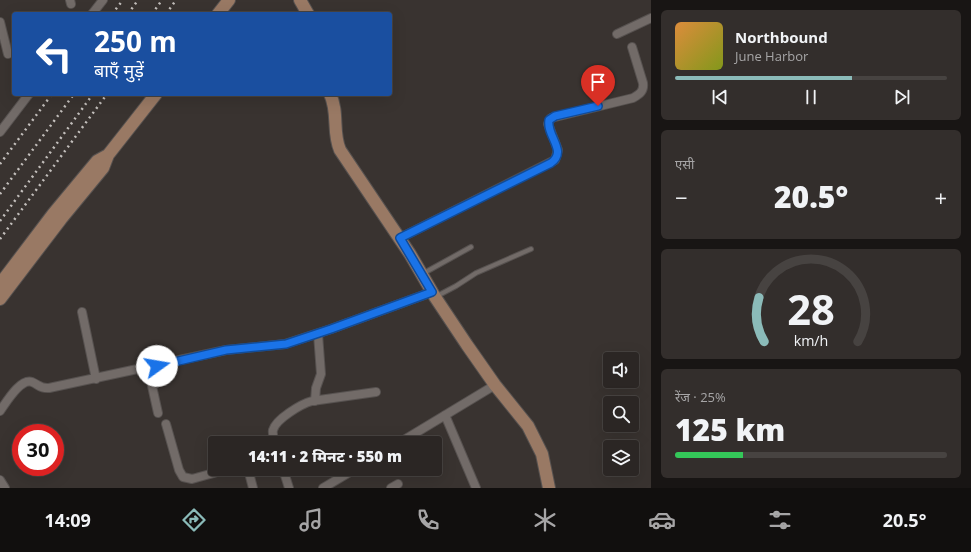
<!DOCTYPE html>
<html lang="hi">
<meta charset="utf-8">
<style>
body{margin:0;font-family:"Open Sans","Noto Sans Devanagari",sans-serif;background:#332e2c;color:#f1f3f6;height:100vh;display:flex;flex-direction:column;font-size:15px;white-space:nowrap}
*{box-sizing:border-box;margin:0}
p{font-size:13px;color:#a6a5a6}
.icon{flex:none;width:22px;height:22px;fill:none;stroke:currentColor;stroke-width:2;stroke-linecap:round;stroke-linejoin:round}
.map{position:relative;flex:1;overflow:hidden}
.sheet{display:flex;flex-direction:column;gap:10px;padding:10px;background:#181514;width:320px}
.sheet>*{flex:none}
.guide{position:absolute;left:12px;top:12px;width:380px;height:84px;border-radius:4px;box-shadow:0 4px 16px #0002,0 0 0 1px #474341;background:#1a4fa0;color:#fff;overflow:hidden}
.tools{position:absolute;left:603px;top:352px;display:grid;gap:8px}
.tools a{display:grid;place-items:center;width:36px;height:36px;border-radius:4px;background:#2b2624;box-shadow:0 4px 16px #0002,0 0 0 1px #474341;font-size:20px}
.speed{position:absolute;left:12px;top:424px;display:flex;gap:8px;font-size:20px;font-weight:700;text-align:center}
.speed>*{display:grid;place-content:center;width:52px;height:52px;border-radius:50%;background:#2b2624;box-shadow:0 4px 16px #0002,0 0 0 1px #474341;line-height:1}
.speed .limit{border:6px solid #d22;background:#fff;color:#111}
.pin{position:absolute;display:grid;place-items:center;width:34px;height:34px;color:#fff;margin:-41px -17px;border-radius:50% 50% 50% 0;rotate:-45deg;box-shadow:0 0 4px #0007}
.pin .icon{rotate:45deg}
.me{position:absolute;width:44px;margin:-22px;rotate:77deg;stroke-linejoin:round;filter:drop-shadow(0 0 3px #0008)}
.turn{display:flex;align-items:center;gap:14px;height:84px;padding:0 16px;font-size:18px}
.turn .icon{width:52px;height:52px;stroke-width:2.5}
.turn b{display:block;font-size:28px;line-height:34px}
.big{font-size:30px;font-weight:800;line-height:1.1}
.sheet .card{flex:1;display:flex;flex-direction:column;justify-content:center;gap:6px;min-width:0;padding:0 14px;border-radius:6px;background:#332e2c}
.sheet .dial{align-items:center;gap:0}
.dial svg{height:104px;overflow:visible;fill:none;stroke:#474341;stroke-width:7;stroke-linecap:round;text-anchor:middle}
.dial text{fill:#f1f3f6;stroke:none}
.song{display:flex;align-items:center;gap:12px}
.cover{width:48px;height:48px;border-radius:6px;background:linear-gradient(135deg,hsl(30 70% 55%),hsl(70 70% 35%))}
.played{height:4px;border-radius:2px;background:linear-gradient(90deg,#8bbbb9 65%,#474341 65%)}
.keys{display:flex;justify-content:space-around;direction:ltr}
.heat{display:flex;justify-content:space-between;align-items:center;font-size:22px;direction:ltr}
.charge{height:6px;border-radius:3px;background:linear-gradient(90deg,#34c759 25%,#474341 0)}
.trip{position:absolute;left:208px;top:436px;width:234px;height:40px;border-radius:4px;background:#2b2624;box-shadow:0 4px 16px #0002,0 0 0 1px #474341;font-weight:800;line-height:40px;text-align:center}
.menu{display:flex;height:64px;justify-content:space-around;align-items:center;background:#110f0e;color:#a6a5a6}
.menu .icon{width:28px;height:28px}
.menu .on{color:#8bbbb9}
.menu b{font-size:18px;color:#f1f3f6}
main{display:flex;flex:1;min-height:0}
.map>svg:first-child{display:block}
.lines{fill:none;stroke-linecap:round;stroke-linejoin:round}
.lane-casing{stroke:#575250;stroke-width:6}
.street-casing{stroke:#575250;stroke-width:10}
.secondary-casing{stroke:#575250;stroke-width:14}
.lane{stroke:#726b68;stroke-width:4}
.street{stroke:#726b68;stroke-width:8}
.secondary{stroke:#997964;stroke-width:12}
.rail{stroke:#c3bfbc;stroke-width:2.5;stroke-dasharray:2 4;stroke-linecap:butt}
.route-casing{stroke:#114b97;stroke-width:10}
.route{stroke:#1a73e8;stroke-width:7}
</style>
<main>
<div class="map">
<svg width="651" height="488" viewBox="0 0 651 488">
<rect width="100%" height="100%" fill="#393330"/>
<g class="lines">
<!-- lane casing -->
<g class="lane-casing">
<path id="lane" d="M 424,273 L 471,247
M 437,296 L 456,286 L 476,273 L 531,249"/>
</g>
<!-- street casing -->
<g class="street-casing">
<path id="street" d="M 70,0 L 71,4
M 92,14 L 103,0
M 0,22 L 8,54
M 617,34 L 651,18
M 0,132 L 29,94
M 400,238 L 555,160 L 558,150 L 548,124 L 551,118 L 633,98 C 640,94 644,91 643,83 L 632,47
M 82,312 L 96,379
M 148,368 L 158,413
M 315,401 L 316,388 L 321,374 L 318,334
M 0,411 C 6,403 20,378 32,382 C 39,385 41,389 49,388 L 226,350 L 285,344 L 331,329 L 432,292
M 445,415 L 476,488
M 166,424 L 179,470 L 183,477 L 192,479 L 228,469
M 275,443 C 274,439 272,434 273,430 C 276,419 301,404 312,401 L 376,392
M 399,443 L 495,385
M 248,469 L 253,488
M 283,469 L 289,488
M 0,480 L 5,488
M 323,488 L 355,469
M 391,488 L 398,484"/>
</g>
<!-- secondary casing -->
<g class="secondary-casing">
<path id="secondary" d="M 300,0 L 308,14
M 218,14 L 229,0
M 330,94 C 339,113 332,132 340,150 L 410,254 L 435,297 L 467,345 L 495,385 L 528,426 L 542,454 L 549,488
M 0,284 L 53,214 L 97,161 L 108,155
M 0,299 L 61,219 L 103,168 L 108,155 L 156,94"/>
</g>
<!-- lane -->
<use href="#lane" class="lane"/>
<!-- street -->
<use href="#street" class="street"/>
<!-- secondary -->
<use href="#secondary" class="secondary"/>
<!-- rail -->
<path class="rail" d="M 112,14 L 123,0
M 128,14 L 138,0
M 152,14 L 162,0
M 166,14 L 176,0
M 0,164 L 52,94
M 0,194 L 74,94
M 0,221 L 93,94
M 0,239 L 107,94"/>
</g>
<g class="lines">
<!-- route casing -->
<g class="route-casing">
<path id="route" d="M 157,366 L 226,350 L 286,344 L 331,329 L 432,292 L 400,238 L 551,163 C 568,151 546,136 549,120 L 555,116 L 598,106"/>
</g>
<!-- route -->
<use href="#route" class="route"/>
</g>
</svg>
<div class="tools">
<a><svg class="icon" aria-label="sound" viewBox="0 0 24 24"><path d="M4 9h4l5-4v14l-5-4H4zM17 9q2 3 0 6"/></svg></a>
<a><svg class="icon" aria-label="search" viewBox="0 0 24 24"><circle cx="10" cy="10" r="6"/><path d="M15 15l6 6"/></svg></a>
<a><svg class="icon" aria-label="layers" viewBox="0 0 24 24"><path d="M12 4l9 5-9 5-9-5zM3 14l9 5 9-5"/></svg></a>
</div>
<div class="speed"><div class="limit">30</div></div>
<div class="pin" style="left:598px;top:106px;background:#d93025"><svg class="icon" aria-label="arrive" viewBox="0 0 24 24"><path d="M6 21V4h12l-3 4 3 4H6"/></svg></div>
<svg class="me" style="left:157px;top:366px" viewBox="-20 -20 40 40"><circle r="19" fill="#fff"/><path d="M0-13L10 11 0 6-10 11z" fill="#1a73e8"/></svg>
<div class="trip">14:11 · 2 मिनट · 550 m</div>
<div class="guide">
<div class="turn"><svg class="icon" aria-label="left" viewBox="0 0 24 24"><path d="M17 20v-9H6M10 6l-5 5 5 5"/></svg><div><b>250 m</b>बाएँ मुड़ें</div></div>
</div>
</div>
<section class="sheet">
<div class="card">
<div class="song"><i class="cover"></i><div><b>Northbound</b><p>June Harbor</p></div></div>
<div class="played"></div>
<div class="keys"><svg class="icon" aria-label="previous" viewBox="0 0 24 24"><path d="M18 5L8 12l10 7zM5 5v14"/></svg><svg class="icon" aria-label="pause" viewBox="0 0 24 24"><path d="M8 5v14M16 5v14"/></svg><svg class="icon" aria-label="next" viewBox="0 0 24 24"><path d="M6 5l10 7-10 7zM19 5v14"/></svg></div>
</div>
<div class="card"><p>एसी</p>
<div class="heat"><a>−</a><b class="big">20.5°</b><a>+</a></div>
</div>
<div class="card dial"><svg viewBox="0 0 100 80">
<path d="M14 69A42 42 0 1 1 86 69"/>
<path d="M14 69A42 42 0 0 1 10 35" stroke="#8bbbb9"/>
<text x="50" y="56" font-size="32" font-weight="700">28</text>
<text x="50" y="72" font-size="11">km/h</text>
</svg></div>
<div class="card"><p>रेंज · 25%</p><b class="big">125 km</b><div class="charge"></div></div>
</section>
</main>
<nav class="menu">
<b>14:09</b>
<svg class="icon on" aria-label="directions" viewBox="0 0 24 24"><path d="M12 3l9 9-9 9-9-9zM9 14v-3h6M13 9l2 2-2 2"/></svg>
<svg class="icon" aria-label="music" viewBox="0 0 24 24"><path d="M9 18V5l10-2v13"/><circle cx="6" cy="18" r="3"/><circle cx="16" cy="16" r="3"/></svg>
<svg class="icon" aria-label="phone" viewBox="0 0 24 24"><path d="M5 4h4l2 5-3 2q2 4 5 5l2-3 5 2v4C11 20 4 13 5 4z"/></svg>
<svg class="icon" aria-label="climate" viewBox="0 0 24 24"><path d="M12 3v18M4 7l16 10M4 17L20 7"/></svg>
<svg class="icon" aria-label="car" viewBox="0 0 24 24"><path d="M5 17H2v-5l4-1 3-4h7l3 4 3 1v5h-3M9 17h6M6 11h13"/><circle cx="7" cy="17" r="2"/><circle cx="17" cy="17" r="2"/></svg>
<svg class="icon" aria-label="filters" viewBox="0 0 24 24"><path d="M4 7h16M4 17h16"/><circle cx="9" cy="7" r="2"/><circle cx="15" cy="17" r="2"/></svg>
<b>20.5°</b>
</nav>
